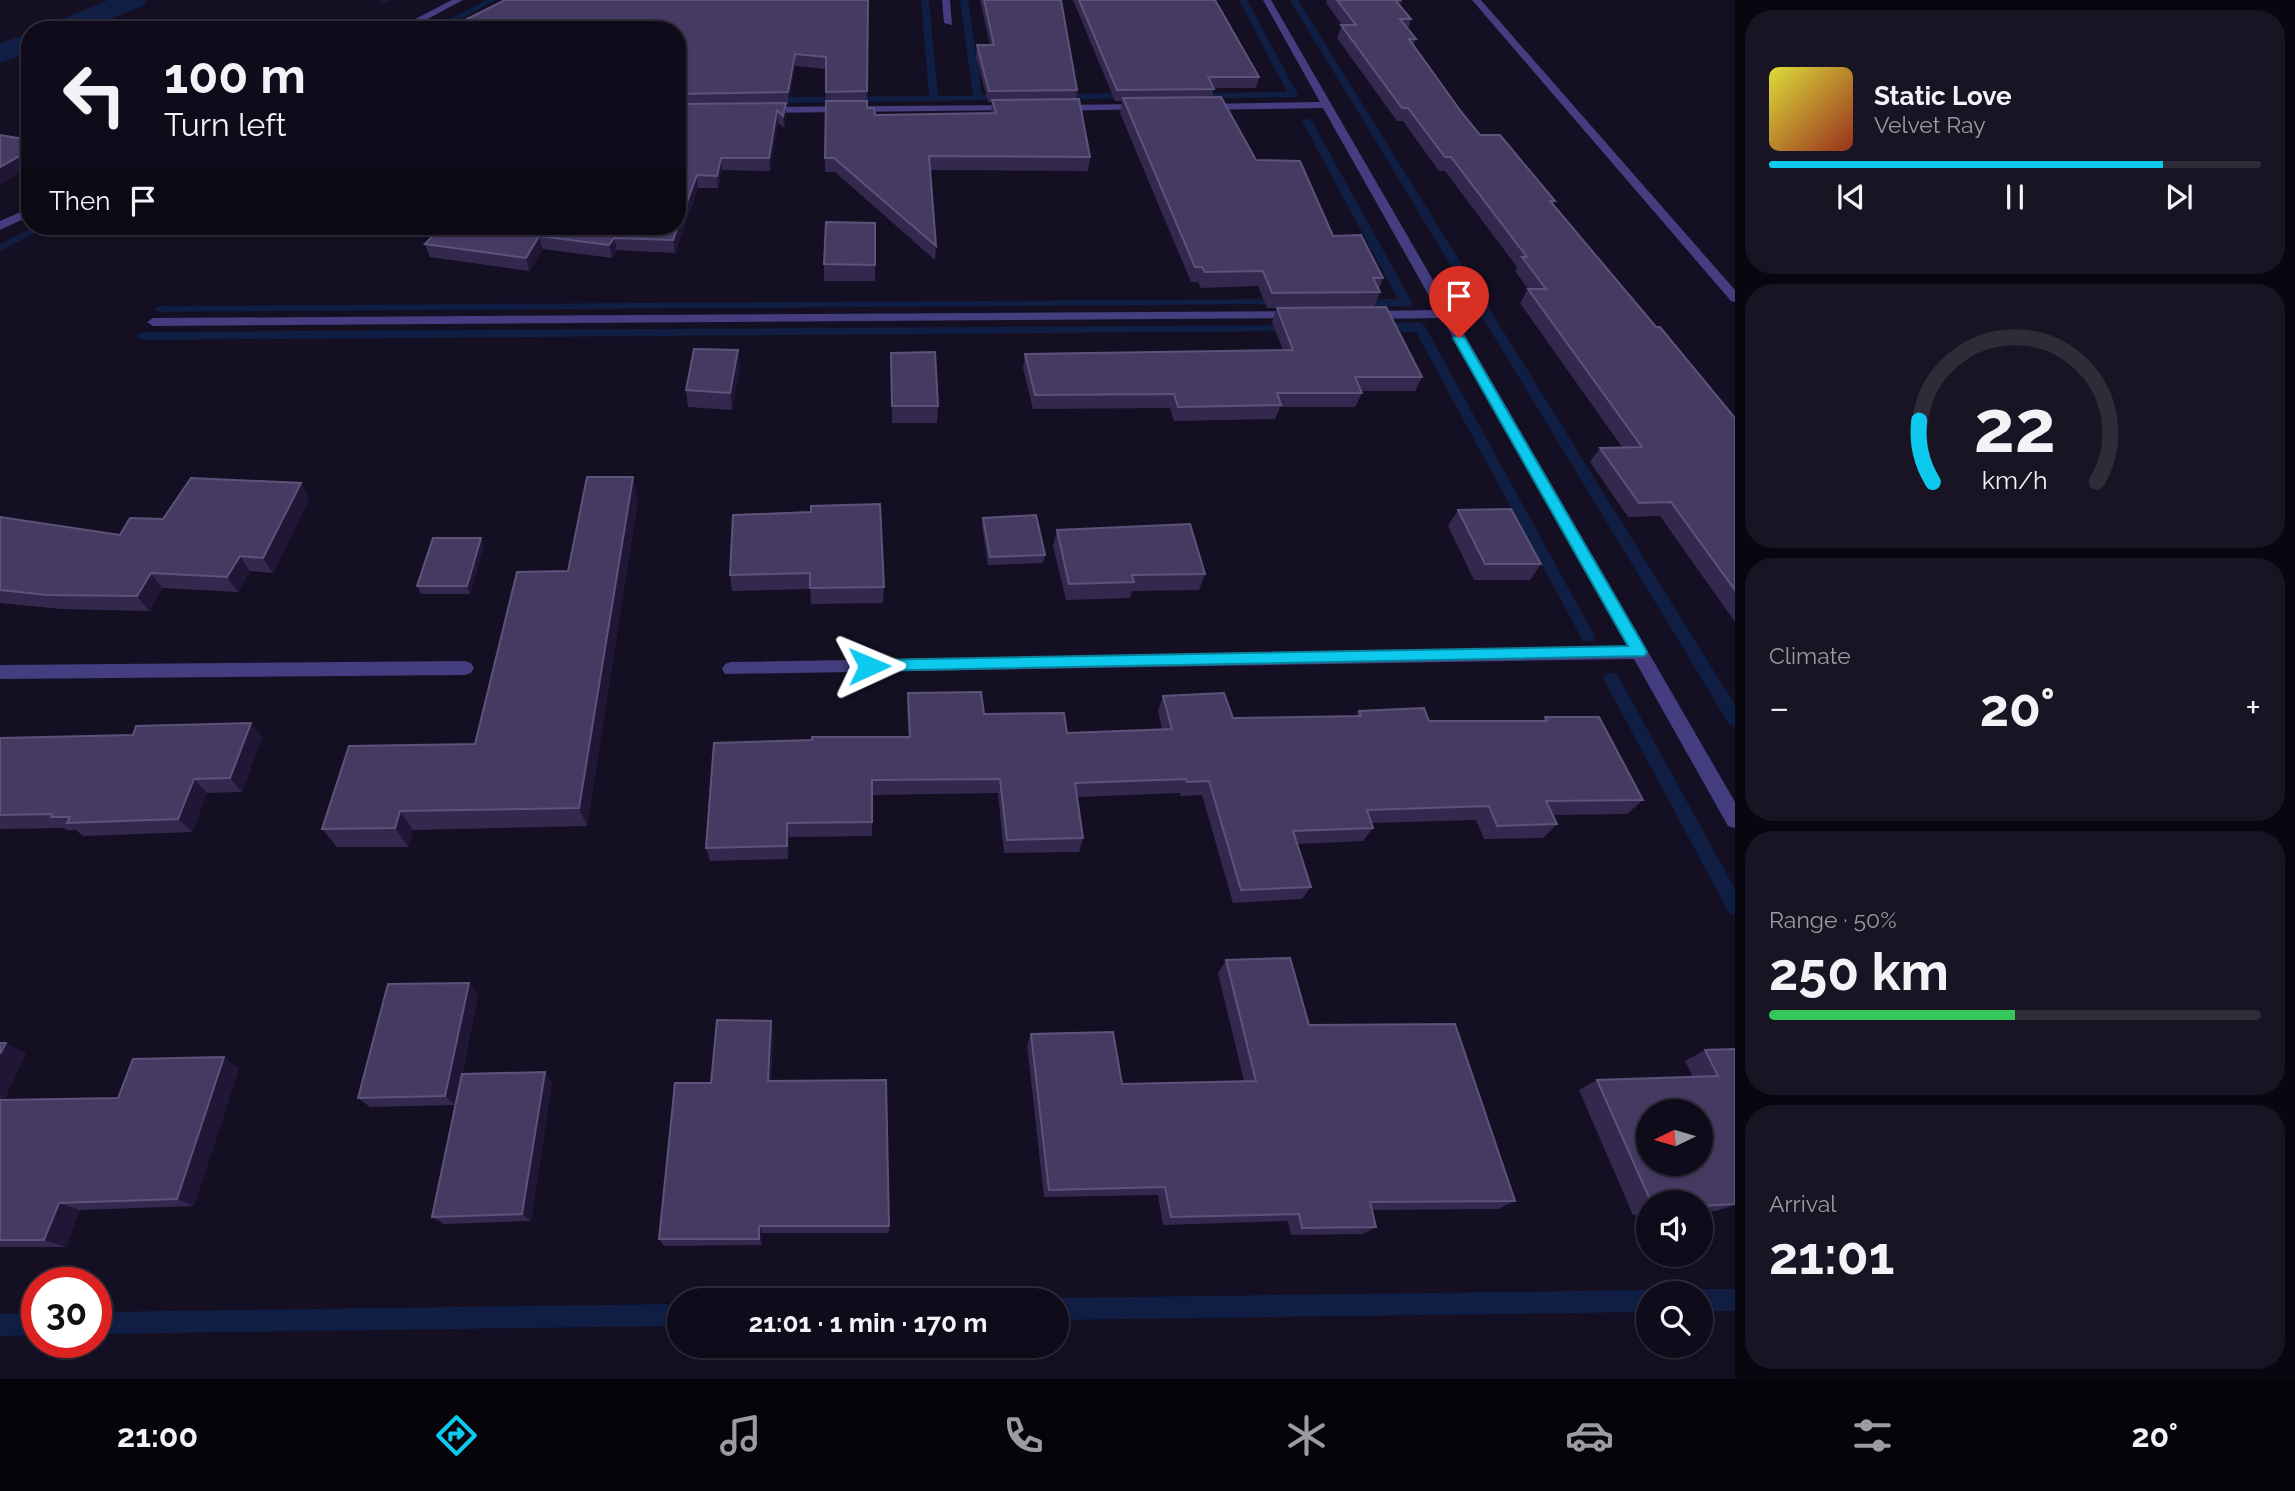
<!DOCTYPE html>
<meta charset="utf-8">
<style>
body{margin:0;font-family:Raleway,sans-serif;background:#181423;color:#f1f3f6;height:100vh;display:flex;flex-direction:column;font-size:26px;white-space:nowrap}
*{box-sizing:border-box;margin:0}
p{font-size:23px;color:#9b9ba2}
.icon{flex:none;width:38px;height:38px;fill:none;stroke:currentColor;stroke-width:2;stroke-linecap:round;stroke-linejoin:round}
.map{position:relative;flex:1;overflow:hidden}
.details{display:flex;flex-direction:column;gap:10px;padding:10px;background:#08060e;width:560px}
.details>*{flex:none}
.hud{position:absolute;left:21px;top:21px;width:665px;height:214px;border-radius:28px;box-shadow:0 2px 5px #0004,0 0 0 2px #2f2b39;background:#0f0b1a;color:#f1f3f6;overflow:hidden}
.needle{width:46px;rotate:265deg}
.buttons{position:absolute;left:1636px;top:1099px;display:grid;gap:14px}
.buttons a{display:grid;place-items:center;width:77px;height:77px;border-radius:50%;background:#0f0b1a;box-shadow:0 2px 5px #0004,0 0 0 2px #2f2b39;font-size:35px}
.speed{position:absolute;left:21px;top:1267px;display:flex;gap:14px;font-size:35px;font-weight:700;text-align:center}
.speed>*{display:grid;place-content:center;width:91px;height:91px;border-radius:50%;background:#0f0b1a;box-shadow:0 2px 5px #0004,0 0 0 2px #2f2b39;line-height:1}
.speed .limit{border:10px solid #d22;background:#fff;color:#111}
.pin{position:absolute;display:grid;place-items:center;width:60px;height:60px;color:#fff;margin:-72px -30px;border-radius:50% 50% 50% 0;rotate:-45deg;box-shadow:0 0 7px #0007}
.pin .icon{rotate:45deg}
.me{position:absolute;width:77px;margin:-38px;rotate:89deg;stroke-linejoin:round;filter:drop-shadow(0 0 5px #0008)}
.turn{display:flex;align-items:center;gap:24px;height:147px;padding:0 28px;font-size:32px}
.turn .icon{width:91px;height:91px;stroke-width:2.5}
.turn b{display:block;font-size:49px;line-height:60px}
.then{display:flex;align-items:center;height:66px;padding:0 28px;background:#0003;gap:14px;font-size:26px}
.big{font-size:52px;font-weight:700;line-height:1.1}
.details .widget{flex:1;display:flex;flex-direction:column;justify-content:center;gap:10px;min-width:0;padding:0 24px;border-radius:28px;background:#181423}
.details .dial{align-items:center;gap:0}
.dial svg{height:182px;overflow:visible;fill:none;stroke:#2f2b39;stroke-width:7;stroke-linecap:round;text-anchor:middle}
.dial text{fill:#f1f3f6;stroke:none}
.song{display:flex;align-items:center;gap:21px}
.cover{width:84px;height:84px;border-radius:10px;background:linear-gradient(135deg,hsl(60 70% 55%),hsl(10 70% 35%))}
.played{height:7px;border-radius:4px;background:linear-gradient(90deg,#0ec9ee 80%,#2f2b39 80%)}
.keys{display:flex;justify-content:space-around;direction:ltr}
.heat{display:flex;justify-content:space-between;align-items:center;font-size:38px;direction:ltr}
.charge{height:10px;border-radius:5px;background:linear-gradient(90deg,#34c759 50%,#2f2b39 0)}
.trip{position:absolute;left:667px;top:1288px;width:402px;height:70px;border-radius:35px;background:#0f0b1a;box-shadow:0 2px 5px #0004,0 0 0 2px #2f2b39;font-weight:700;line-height:70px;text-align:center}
.tab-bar{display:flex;height:112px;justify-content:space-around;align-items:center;background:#06040a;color:#9b9ba2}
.tab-bar .icon{width:49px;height:49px}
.tab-bar .current{color:#0ec9ee}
.tab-bar b{font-size:32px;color:#f1f3f6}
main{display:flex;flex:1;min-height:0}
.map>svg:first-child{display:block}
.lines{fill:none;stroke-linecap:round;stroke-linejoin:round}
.stream{fill:#0f1e42;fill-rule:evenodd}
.canal{fill:#0f1e42;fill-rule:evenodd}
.minor{fill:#443d7f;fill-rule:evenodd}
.wall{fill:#33294f}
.shaded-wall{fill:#1f1735}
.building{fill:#453b62;stroke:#5c537a;stroke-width:2;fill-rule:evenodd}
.route{fill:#0ec9ee;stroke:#09839b;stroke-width:2}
</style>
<main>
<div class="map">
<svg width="1735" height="1379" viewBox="0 0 1735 1379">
<rect width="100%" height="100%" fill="#140f22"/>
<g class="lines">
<!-- stream -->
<path class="stream" d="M 486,0 L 496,0 L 440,30 L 429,30 Z
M 921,0 L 929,0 L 938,96 L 973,96 L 960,0 L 968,0 L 982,95 L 1006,95 L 1011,98 L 1009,100 L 769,103 L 764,100 L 769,97 L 929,96 Z
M 1239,0 L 1247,0 L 1298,95 L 1296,97 L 1193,99 L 1188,96 L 1193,93 L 1287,92 Z
M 1290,0 L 1298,0 L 1735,705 L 1735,726 L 1729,724 Z
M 1132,93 L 1137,96 L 1135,98 L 1056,100 L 1051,97 L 1056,94 Z
M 1307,118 L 1312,121 L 1412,302 L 1411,307 L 1356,305 L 1350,302 L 1356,299 L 1398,299 L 1302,121 Z
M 36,226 L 49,226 L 0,251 L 0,244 Z
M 1284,299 L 1290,302 L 1288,304 L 160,312 L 154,309 L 160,306 Z
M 1419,322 L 1425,326 L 1593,633 L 1596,637 L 1593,641 L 1583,641 L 1416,332 L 1376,332 L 1370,328 L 1376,324 Z
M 1294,325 L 1300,329 L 1298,331 L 142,340 L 136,336 L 142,332 Z
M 1611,672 L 1617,674 L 1735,889 L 1735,915 L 1729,913 L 1603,678 L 1605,674 Z
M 1701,1289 L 1735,1289 L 1735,1311 L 1701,1311 L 1701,1293 L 1693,1293 Z
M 1648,1290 L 1656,1293 L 1648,1293 L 1648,1312 L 1057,1320 L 1057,1300 L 1051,1300 L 1057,1298 Z
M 679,1304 L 679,1326 L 96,1334 L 96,1312 Z
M 37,1313 L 37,1335 L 0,1336 L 0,1314 Z"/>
<!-- canal -->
<path class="canal" d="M 108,0 L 147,0 L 143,6 L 85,30 L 45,30 L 49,24 Z
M 30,33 L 30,53 L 0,63 L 0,43 Z"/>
<!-- minor -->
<path class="minor" d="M 452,0 L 463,0 L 407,30 L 394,30 Z
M 942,0 L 950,0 L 952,25 L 944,23 Z
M 1263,0 L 1271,0 L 1735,802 L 1735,828 L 1728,826 L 1634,659 L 725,674 L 722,669 L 725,664 L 731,662 L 1627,646 L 1442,318 L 1368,319 L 1362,315 L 1368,311 L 1437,310 L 1323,108 L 1204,110 L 1199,107 L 1204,104 L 1320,102 Z
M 1472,0 L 1481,0 L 1735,290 L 1735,302 L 1731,301 Z
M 1144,104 L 1148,105 L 1148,109 L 1057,111 L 1052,108 L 1057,105 Z
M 1015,105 L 1019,106 L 1019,110 L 763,113 L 758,110 L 763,107 Z
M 30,208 L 30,216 L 0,230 L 0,221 Z
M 1298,311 L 1304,315 L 1303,318 L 153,326 L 147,322 L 153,318 Z
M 465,661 L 471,663 L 474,668 L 471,673 L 465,675 L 0,679 L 0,665 Z"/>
</g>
<!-- wall -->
<path class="wall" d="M 980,0 L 1061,0 L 1077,90 L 1076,99 L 1090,157 L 1088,171 L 930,170 L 936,246 L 935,260 L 835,172 L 825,172 L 826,69 L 795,66 L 788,104 L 786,104 L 786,116 L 784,128 L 778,123 L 770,171 L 722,170 L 718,188 L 698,188 L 675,253 L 617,250 L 612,258 L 543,249 L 529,271 L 430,257 L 425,244 L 435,233 L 378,226 L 677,226 L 677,30 L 868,6 L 867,108 L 875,115 L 991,114 L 992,102 L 988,102 L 976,57 L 977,45 L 990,45 Z
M 1073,0 L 1215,0 L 1259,77 L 1256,88 L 1214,88 L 1212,97 L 1256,160 L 1333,236 L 1383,278 L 1379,289 L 1380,292 L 1374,307 L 1422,377 L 1415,391 L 1361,391 L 1362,393 L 1355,407 L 1280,407 L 1275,419 L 1174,421 L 1170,408 L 1033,409 L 1023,368 L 1025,354 L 1283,350 L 1272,322 L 1277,308 L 1267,308 L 1258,286 L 1201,288 L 1198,282 L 1191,282 L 1120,113 L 1122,101 L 1115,101 Z
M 1327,0 L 1402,0 L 1400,6 L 1411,19 L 1408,29 L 1416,39 L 1413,45 L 1462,113 L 1480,135 L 1555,201 L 1553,205 L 1656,327 L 1735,418 L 1735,622 L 1660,516 L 1628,517 L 1590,462 L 1600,448 L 1622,447 L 1520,303 L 1528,289 L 1515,271 L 1517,267 L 1445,171 L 1439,171 L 1403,121 L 1397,121 L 1337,38 L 1342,25 L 1326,3 Z
M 875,223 L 875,281 L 824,281 L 824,264 Z
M 891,353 L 938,406 L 937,423 L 892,423 Z
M 740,367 L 732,410 L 688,407 L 686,390 Z
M 301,483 L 309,499 L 273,573 L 250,571 L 238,592 L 162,588 L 149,611 L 61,609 L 0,603 L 0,517 L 120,535 L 163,519 Z
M 638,499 L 587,826 L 413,830 L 408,847 L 337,847 L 322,829 L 475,744 L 568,571 Z
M 1458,510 L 1541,564 L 1530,580 L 1474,580 L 1448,526 Z
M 733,515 L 884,587 L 883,603 L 811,604 L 810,589 L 732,591 L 730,575 Z
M 983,518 L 1045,555 L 1043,563 L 988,565 L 982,526 Z
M 1057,530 L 1205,574 L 1199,590 L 1132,591 L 1130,598 L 1066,600 L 1053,546 Z
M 481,538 L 484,546 L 470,594 L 421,594 L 417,586 Z
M 908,693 L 984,714 L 1067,733 L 1162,729 L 1158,711 L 1163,696 L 1233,718 L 1355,716 L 1359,711 L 1429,721 L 1543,721 L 1545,717 L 1643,800 L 1627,814 L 1553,815 L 1557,824 L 1543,838 L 1484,839 L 1476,820 L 1372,823 L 1373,828 L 1363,841 L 1297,844 L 1311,887 L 1302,899 L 1233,903 L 1202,795 L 1181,796 L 1180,793 L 1077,797 L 1083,838 L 1079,852 L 1004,853 L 998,793 L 872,795 L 872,836 L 789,837 L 788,859 L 710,861 L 706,848 L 812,740 L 909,737 L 907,708 Z
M 251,723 L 262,737 L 242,792 L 207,793 L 192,832 L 83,836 L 76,830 L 67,830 L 64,828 L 0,829 L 0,738 L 133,735 Z
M 1226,960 L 1309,1025 L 1515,1201 L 1498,1209 L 1372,1210 L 1376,1227 L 1363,1234 L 1291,1235 L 1288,1221 L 1163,1225 L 1158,1195 L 1044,1197 L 1027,1045 L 1031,1034 L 1122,1084 L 1244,1081 L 1218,973 Z
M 478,995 L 462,1074 L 552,1082 L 531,1221 L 444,1224 L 432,1217 L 455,1105 L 370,1107 L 358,1098 Z
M 771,1021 L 773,1032 L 771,1081 L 889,1226 L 889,1233 L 762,1233 L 762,1245 L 664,1246 L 659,1239 L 711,1083 Z
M 0,1043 L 26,1053 L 4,1100 L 118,1098 L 239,1068 L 194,1206 L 80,1210 L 66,1247 L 0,1247 Z
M 1735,1049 L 1735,1205 L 1716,1211 L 1701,1212 L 1701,1202 L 1648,1202 L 1648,1215 L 1633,1215 L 1579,1090 L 1597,1080 L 1693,1077 L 1685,1061 L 1705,1050 Z"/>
<!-- shaded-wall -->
<path class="shaded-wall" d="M 379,0 L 392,0 L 380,5 Z
M 795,54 L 795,66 L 788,104 L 788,92 Z
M 786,103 L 786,116 L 784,128 L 783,116 Z
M 777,110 L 778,123 L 770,171 L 769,158 Z
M 30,150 L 30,167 L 0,185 L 0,167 Z
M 721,158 L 722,170 L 718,188 L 717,176 Z
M 697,175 L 698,188 L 675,253 L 673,240 Z
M 539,236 L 543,249 L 529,271 L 526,258 Z
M 614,238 L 617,250 L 612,258 L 609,245 Z
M 738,350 L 740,367 L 732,410 L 730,393 Z
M 633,477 L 638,499 L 587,826 L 579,808 Z
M 301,483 L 309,499 L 273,573 L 263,558 Z
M 481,538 L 484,546 L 470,594 L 467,586 Z
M 240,556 L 250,571 L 238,592 L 227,577 Z
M 151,573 L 162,588 L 149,611 L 137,596 Z
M 251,723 L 262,737 L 242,792 L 230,778 Z
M 194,779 L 207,793 L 192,832 L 178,819 Z
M 400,811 L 413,830 L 408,847 L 395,828 Z
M 787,823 L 789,837 L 788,859 L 787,846 Z
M 469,983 L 478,995 L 455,1105 L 445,1096 Z
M 771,1021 L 773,1032 L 770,1091 L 768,1081 Z
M 6,1043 L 26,1053 L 0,1109 L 0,1054 Z
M 224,1057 L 239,1068 L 194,1206 L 177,1199 Z
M 545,1072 L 552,1082 L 531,1221 L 522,1214 Z
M 59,1203 L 80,1210 L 66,1247 L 44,1240 Z
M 759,1226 L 762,1233 L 762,1245 L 759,1239 Z"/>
<!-- building -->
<path class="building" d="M 505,0 L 868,0 L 867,91 L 826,92 L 826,57 L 795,54 L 788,92 L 677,94 L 677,30 L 445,30 Z
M 984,0 L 1061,0 L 1077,90 L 989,91 L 977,45 L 994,45 Z
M 1079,0 L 1215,0 L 1259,77 L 1208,77 L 1214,89 L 1117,90 Z
M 1337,0 L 1402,0 L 1395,0 L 1411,19 L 1400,19 L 1416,39 L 1409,39 L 1462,113 L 1480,135 L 1500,135 L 1555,201 L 1550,201 L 1656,327 L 1660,327 L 1735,418 L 1735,590 L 1671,502 L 1639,503 L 1600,448 L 1642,447 L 1528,289 L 1546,289 L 1522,257 L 1527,257 L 1451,157 L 1445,157 L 1408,108 L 1402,108 L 1341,25 L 1356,25 Z
M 1221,97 L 1256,160 L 1300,161 L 1333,236 L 1361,235 L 1383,278 L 1373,278 L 1380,292 L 1272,293 L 1263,271 L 1205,272 L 1202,267 L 1195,267 L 1123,98 Z
M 1079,99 L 1090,157 L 929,156 L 936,246 L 834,158 L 825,158 L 826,101 L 867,101 L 867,108 L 874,108 L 875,115 L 996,113 L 992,100 Z
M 786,103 L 783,116 L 777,110 L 769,158 L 721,158 L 717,176 L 697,175 L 673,240 L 614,238 L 609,245 L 539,236 L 526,258 L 425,244 L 442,226 L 677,226 L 677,104 Z
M 0,135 L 30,140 L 30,150 L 0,167 Z
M 826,222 L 875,223 L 875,265 L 824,264 Z
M 1386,307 L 1422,377 L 1355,377 L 1362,393 L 1277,393 L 1281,405 L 1178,407 L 1174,394 L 1035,395 L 1025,354 L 1293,350 L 1277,308 Z
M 694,349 L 738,350 L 730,393 L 686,390 Z
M 935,352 L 938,406 L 892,406 L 891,353 Z
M 587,477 L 633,477 L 579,808 L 400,811 L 395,828 L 322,829 L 349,746 L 475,744 L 517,572 L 568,571 Z
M 191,478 L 301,483 L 263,558 L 240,556 L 227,577 L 151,573 L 137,596 L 48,595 L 0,590 L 0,517 L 120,535 L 130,518 L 163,519 Z
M 880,504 L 884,587 L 810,588 L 810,573 L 730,575 L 733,515 L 811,512 L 811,506 Z
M 1511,509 L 1541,564 L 1485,564 L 1458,510 Z
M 1036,515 L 1045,555 L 990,557 L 983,518 Z
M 1190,524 L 1205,574 L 1132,575 L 1134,582 L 1069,584 L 1057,530 Z
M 433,538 L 481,538 L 467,586 L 417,586 Z
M 981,692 L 984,714 L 1064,713 L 1067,733 L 1172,729 L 1163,696 L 1224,693 L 1233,718 L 1361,716 L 1359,711 L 1424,708 L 1429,721 L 1547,721 L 1545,717 L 1599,717 L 1643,800 L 1546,801 L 1557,824 L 1497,826 L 1489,806 L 1367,810 L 1373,828 L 1293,831 L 1311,887 L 1241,890 L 1209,781 L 1187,782 L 1186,779 L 1075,783 L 1083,838 L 1007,840 L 1000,779 L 872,780 L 872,822 L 787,823 L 787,846 L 706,848 L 714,743 L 812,740 L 812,737 L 910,737 L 908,693 Z
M 251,723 L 230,778 L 194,779 L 178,819 L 67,823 L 70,817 L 51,817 L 52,814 L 0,815 L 0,738 L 133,735 L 136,726 Z
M 1290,958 L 1309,1025 L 1455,1024 L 1515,1201 L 1370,1202 L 1376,1227 L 1302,1228 L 1299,1214 L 1171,1217 L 1165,1187 L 1049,1190 L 1031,1034 L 1113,1032 L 1122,1084 L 1256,1081 L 1226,960 Z
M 469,983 L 445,1096 L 358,1098 L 388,984 Z
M 717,1020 L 771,1021 L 768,1081 L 886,1080 L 889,1226 L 759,1226 L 759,1239 L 659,1239 L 675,1083 L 711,1083 Z
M 0,1043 L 6,1043 L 0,1054 Z
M 1735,1049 L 1735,1204 L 1701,1206 L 1701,1202 L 1651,1202 L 1597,1080 L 1718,1076 L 1705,1050 ZM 1648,1111 L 1701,1111 L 1701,1164 L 1648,1164 Z
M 224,1057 L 177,1199 L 59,1203 L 44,1240 L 0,1240 L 0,1100 L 118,1098 L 133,1059 Z
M 545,1072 L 522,1214 L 432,1217 L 462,1074 Z"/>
<!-- route -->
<path class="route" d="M 1459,335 L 1465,338 L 1645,648 L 1647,652 L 1645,656 L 863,671 L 861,666 L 863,662 L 869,660 L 1628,646 L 1453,338 Z"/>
</svg>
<div class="buttons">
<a><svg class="needle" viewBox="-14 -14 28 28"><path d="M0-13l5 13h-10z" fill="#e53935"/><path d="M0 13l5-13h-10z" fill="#9b9ba2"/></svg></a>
<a><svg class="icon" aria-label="sound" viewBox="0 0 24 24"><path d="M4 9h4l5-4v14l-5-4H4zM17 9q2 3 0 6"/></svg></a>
<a><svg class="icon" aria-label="search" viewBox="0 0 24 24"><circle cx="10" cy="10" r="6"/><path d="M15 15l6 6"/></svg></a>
</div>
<div class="speed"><div class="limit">30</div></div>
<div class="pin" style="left:1459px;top:338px;background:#d93025"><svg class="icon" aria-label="arrive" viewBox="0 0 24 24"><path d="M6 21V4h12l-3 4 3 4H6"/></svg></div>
<svg class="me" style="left:869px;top:666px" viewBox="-20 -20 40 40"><path d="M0-17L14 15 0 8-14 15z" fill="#0ec9ee" stroke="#fff" stroke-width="4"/></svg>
<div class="trip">21:01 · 1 min · 170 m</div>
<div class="hud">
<div class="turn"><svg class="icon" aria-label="left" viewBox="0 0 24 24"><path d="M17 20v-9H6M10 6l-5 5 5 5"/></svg><div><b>100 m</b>Turn left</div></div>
<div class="then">Then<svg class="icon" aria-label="arrive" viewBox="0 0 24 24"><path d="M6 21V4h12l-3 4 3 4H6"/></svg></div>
</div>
</div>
<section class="details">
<div class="widget">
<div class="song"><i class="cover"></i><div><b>Static Love</b><p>Velvet Ray</p></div></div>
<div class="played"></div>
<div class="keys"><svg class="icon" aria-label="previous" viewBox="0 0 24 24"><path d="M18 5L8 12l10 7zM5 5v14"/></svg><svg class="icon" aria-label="pause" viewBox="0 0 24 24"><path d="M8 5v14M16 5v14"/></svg><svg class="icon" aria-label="next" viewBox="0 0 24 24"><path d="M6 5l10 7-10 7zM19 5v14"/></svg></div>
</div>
<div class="widget dial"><svg viewBox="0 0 100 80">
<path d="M14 69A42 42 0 1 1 86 69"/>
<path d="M14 69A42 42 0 0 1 8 42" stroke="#0ec9ee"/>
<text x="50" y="56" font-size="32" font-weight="700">22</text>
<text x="50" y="72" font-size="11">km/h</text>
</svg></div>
<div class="widget"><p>Climate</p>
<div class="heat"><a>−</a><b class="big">20°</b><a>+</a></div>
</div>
<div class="widget"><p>Range · 50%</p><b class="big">250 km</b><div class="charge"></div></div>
<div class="widget"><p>Arrival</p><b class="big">21:01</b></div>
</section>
</main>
<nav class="tab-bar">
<b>21:00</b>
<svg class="icon current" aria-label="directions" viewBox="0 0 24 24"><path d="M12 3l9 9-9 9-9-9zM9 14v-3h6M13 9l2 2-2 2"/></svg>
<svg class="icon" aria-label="music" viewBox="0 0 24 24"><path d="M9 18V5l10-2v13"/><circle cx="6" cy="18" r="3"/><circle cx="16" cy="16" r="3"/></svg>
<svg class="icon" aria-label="phone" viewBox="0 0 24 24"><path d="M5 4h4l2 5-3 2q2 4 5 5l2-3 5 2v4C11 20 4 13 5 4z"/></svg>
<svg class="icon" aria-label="climate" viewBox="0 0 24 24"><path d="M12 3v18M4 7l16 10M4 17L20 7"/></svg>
<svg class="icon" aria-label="car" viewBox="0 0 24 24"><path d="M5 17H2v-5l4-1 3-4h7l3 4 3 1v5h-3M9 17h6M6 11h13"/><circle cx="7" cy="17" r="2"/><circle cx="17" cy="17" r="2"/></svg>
<svg class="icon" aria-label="filters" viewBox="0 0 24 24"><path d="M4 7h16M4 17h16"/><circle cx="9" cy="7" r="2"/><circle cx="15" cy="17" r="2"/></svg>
<b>20°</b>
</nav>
